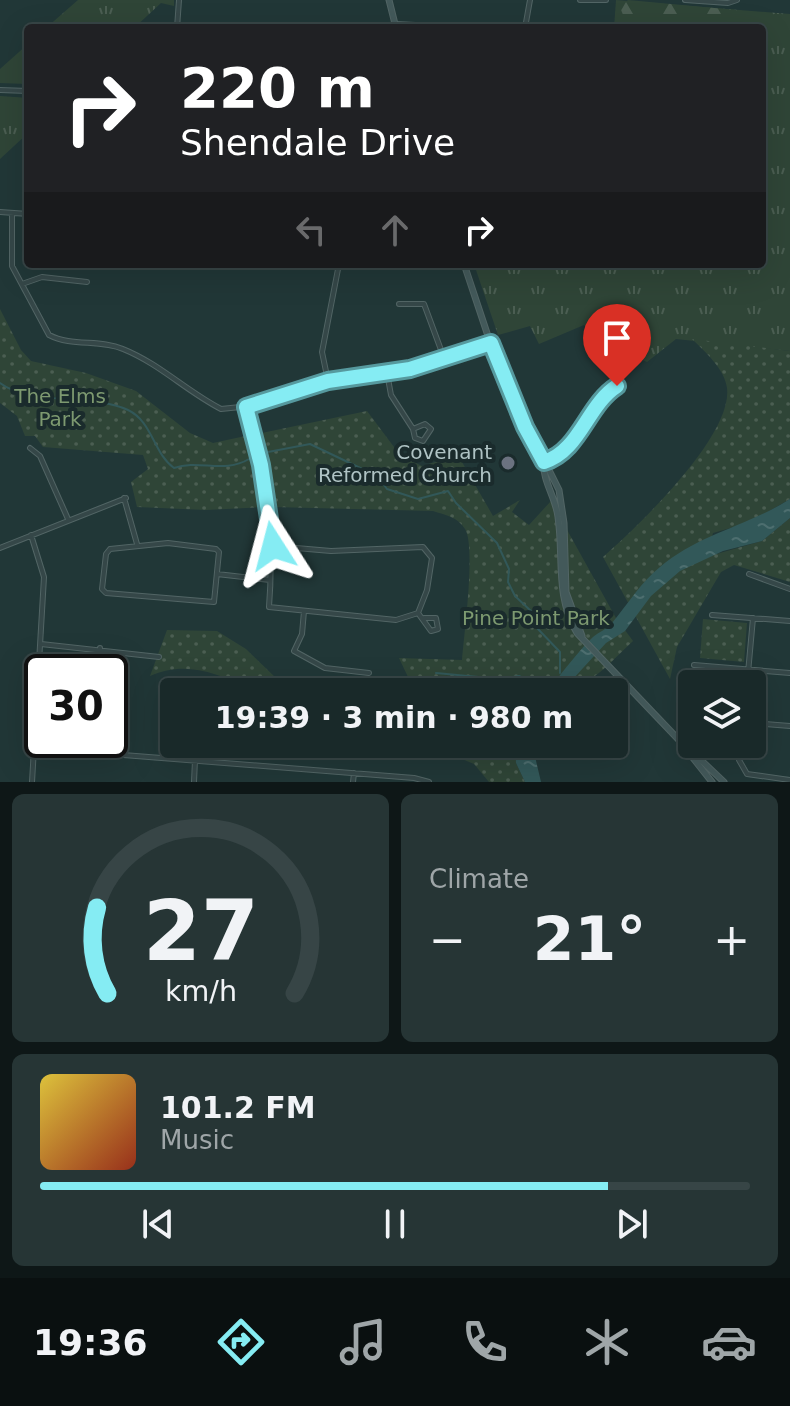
<!DOCTYPE html>
<meta charset="utf-8">
<style>
body{margin:0;font-family:"DejaVu Sans",sans-serif;background:#263535;color:#f1f3f6;height:100vh;display:flex;flex-direction:column;font-size:30px;white-space:nowrap}
*{box-sizing:border-box;margin:0}
p{font-size:26px;color:#9fa6a8}
.icon{flex:none;width:44px;height:44px;fill:none;stroke:currentColor;stroke-width:2;stroke-linecap:round;stroke-linejoin:round}
.map{position:relative;height:782px;overflow:hidden}
.details{display:flex;flex-direction:column;gap:12px;padding:12px;background:#0e1717;flex:1}
.details>*{flex:none}
.guide{position:absolute;left:24px;top:24px;width:742px;height:244px;border-radius:8px;box-shadow:0 8px 32px #0002,0 0 0 2px #374546;background:#202124;color:#fff;overflow:hidden}
.fabs{position:absolute;left:678px;top:670px;display:grid;gap:16px}
.fabs a{display:grid;place-items:center;width:88px;height:88px;border-radius:8px;background:#192929;box-shadow:0 8px 32px #0002,0 0 0 2px #374546;font-size:40px}
.speed{position:absolute;left:24px;top:654px;display:flex;gap:16px;font-size:40px;font-weight:700;text-align:center}
.speed>*{display:grid;place-content:center;width:104px;height:104px;border-radius:50%;background:#192929;box-shadow:0 8px 32px #0002,0 0 0 2px #374546;line-height:1}
.speed .limit{border:4px solid #111;border-radius:12px;background:#fff;color:#111}
.pin{position:absolute;display:grid;place-items:center;width:68px;height:68px;color:#fff;margin:-82px -34px;border-radius:50% 50% 50% 0;rotate:-45deg;box-shadow:0 0 8px #0007}
.pin .icon{rotate:45deg}
.me{position:absolute;width:88px;margin:-44px;rotate:351deg;stroke-linejoin:round;filter:drop-shadow(0 0 6px #0008)}
.turn{display:flex;align-items:center;gap:28px;height:168px;padding:0 24px;font-size:36px}
.turn .icon{width:104px;height:104px;stroke-width:2.5}
.turn b{display:block;font-size:56px;line-height:68px}
.lanes{display:flex;align-items:center;height:76px;padding:0 24px;background:#0003;justify-content:center;gap:40px;direction:ltr}
.lanes .off{opacity:.35}
.big{font-size:60px;font-weight:800;line-height:1.1}
.details .tile{flex:1;display:flex;flex-direction:column;justify-content:center;gap:12px;min-width:0;padding:0 28px;border-radius:12px;background:#263535}
.details .dial{align-items:center;gap:0}
.dial svg{height:208px;overflow:visible;fill:none;stroke:#374546;stroke-width:7;stroke-linecap:round;text-anchor:middle}
.dial text{fill:#f1f3f6;stroke:none}
.song{display:flex;align-items:center;gap:24px}
.cover{width:96px;height:96px;border-radius:12px;background:linear-gradient(135deg,hsl(50 70% 55%),hsl(10 70% 35%))}
.played{height:8px;border-radius:4px;background:linear-gradient(90deg,#85ecf3 80%,#374546 80%)}
.keys{display:flex;justify-content:space-around;direction:ltr}
.heat{display:flex;justify-content:space-between;align-items:center;font-size:44px;direction:ltr}
.details .tiles{flex:1;display:grid;gap:12px;grid-template-columns:1fr 1fr}
.tile:last-child{grid-column:span 2}
.trip{position:absolute;left:160px;top:678px;width:468px;height:80px;border-radius:8px;background:#192929;box-shadow:0 8px 32px #0002,0 0 0 2px #374546;font-weight:800;line-height:80px;text-align:center}
.menu{display:flex;height:128px;justify-content:space-around;align-items:center;background:#0a1010;color:#9fa6a8}
.menu .icon{width:56px;height:56px}
.menu .on{color:#85ecf3}
.menu b{font-size:36px;color:#f1f3f6}
.map>svg:first-child{display:block}
.grass{fill:url(#grass-tufts)}
.forest{fill:url(#forest-firs)}
.park{fill:url(#park-dots)}
.water{fill:url(#water-ripples)}
.lines{fill:none;stroke-linecap:round;stroke-linejoin:round}
.stream{stroke:#325859;stroke-width:2}
.street-casing{stroke:#526565;stroke-width:6}
.secondary-casing{stroke:#526565;stroke-width:7}
.street{stroke:#354748;stroke-width:4}
.secondary{stroke:#43595a;stroke-width:5}
.route-casing{stroke:#56999e;stroke-width:20}
.route{stroke:#85ecf3;stroke-width:14}
.worship-dot{fill:#6b7280;stroke:#1a2b2c;stroke-width:3}
.labels{text-anchor:middle;stroke-width:8;stroke-linejoin:round;paint-order:stroke}
.park-label{font-size:20px;fill:#7d9970;stroke:#1a2b2c}
.poi-label{font-size:20px;fill:#afc3c4;stroke:#1a2b2c;text-anchor:end}
</style>
<div class="map">
<svg width="790" height="782" viewBox="0 0 790 782">
<defs>
<pattern id="grass-tufts" width="24" height="20" patternUnits="userSpaceOnUse" patternTransform="scale(2)"><rect width="24" height="20" fill="#2f4537"/><path d="M3 7l-1-3M5 7V3M7 7l1-3M15 17l-1-3M17 17v-4M19 17l1-3" fill="none" stroke="#4b5e52"/></pattern>
<pattern id="forest-firs" width="22" height="20" patternUnits="userSpaceOnUse" patternTransform="scale(2)"><rect width="22" height="20" fill="#2f4537"/><path d="M5 1l3.5 6h-7zM16 11l3.5 6h-7z" fill="#4b5e52"/></pattern>
<pattern id="park-dots" width="8" height="8" patternUnits="userSpaceOnUse" patternTransform="scale(2)"><rect width="8" height="8" fill="#2f4537"/><path d="M2 2h.1M6 6h.1" fill="none" stroke="#4b5e52" stroke-width="1.8" stroke-linecap="round"/></pattern>
<pattern id="water-ripples" width="26" height="14" patternUnits="userSpaceOnUse" patternTransform="scale(2)"><rect width="26" height="14" fill="#325859"/><path d="M2 4q2-2 4 0t4 0M15 11q2-2 4 0t4 0" fill="none" stroke="#4d6e6f"/></pattern>
</defs>
<rect width="100%" height="100%" fill="#213737"/>
<!-- grass -->
<path class="grass" d="M 78,0 L 174,0 L 174,6 L 161,3 L 134,28 L 46,28 Z
M 616,0 L 790,14 L 790,351 L 676,339 L 647,362 L 601,340 L 584,325 L 539,344 L 530,326 L 498,335 L 474,264 L 762,264 L 762,28 L 614,28 Z
M 28,44 L 28,84 L 0,83 L 0,69 Z
M 0,96 L 28,98 L 28,133 L 0,159 Z"/>
<!-- forest -->
<path class="forest" d="M 628,0 L 736,10 L 738,28 L 628,28 L 620,7 Z"/>
<!-- park -->
<path class="park" d="M 0,309 L 21,350 L 31,361 L 86,373 L 136,391 L 190,433 L 213,443 L 250,435 L 265,507 L 206,510 L 137,507 L 131,482 L 148,469 L 143,455 L 43,447 L 35,436 L 25,436 L 17,416 L 0,403 Z
M 692,339 L 790,351 L 790,499 L 748,523 L 713,533 L 706,557 L 762,541 L 790,518 L 790,582 L 734,565 L 721,572 L 677,647 L 670,679 L 603,557 C 637,527 733,436 727,388 C 725,369 704,351 692,339 Z
M 367,411 L 400,455 L 422,466 L 458,455 L 493,516 L 520,500 L 512,512 L 529,525 L 551,501 L 616,618 L 633,641 C 610,662 582,698 549,689 L 545,692 L 405,692 L 408,677 L 399,658 L 462,660 C 464,635 476,546 465,529 C 458,517 445,515 433,511 L 273,507 L 257,434 Z
M 703,619 L 747,623 L 744,662 L 700,658 Z
M 167,630 L 217,631 L 246,649 L 277,679 L 304,692 L 253,692 L 249,687 C 215,673 185,660 150,676 Z
M 426,744 L 515,744 L 516,763 L 525,782 L 489,782 L 474,764 Z"/>
<!-- water -->
<path class="water" d="M 790,499 L 790,518 L 762,541 L 723,551 L 680,571 L 651,596 L 625,631 L 606,643 L 561,692 L 545,692 C 562,675 575,654 593,637 C 599,632 607,629 612,623 C 628,604 641,582 660,567 C 699,534 748,526 790,499 Z
M 515,744 L 532,744 L 541,782 L 525,782 L 516,763 Z"/>
<g class="lines">
<!-- stream -->
<path class="stream" d="M 0,383 C 31,406 91,393 128,410 C 153,422 153,453 174,468 C 199,459 224,474 249,459
M 268,452 L 310,444 L 377,476 L 387,489 L 418,499 L 448,491 L 456,503 L 497,543 L 509,569 L 508,582 L 515,596 L 532,612 L 537,628 L 560,652 L 560,673
M 436,673 L 500,679 L 519,676 L 525,679
M 528,683 L 533,692"/>
<!-- street casing -->
<g class="street-casing">
<path id="street" d="M 580,0 L 606,0
M 685,0 L 728,3 L 737,0
M 396,24 L 474,28
M 177,28 L 179,0
M 525,28 L 530,0
M 0,90 L 28,91
M 0,212 L 28,214
M 12,213 L 12,266 L 49,335 C 72,347 100,339 123,349 C 160,364 186,391 221,409 L 250,406 L 328,381 L 410,369 L 491,343
M 22,284 L 42,277 L 87,282
M 399,304 L 424,304 L 444,358
M 387,373 L 391,395 L 413,429 L 415,438 L 423,441 L 431,429 L 425,424 L 413,429
M 328,381 L 322,352 L 339,264
M 246,407 C 265,479 275,532 269,607 L 396,620 L 418,613 L 427,590 L 432,558 L 423,547 L 331,551 L 273,546
M 30,448 L 40,456 L 68,519
M 544,462 C 580,452 587,405 617,386
M 124,498 L 137,544
M 31,535 L 44,577 L 32,782
M 168,543 L 216,549 L 219,552 L 214,602 L 106,593 L 102,589 L 106,554 L 110,549 Z
M 0,548 L 126,498
M 217,574 L 270,580
M 749,574 L 790,589
M 304,611 L 302,634 L 294,651 L 325,668 L 369,673
M 418,613 L 431,631 L 438,629 L 436,618 L 424,618
M 712,615 L 790,621
M 41,644 L 159,657
M 694,665 L 790,673
M 99,672 L 100,648
M 747,684 L 753,618
M 752,723 L 790,726
M 741,744 L 739,760 L 747,774 L 790,780
M 35,748 L 414,778 L 429,782
M 194,782 L 195,760
M 353,782 L 354,773"/>
</g>
<!-- secondary casing -->
<g class="secondary-casing">
<path id="secondary" d="M 389,0 L 396,28
M 464,264 L 500,372 L 559,490 L 564,523 L 566,592 L 582,636
M 544,462 C 542,480 556,498 558,517 C 564,558 555,596 577,633 L 678,739 L 712,782
M 685,745 L 724,782"/>
</g>
<!-- street -->
<use href="#street" class="street"/>
<!-- secondary -->
<use href="#secondary" class="secondary"/>
</g>
<g class="lines">
<!-- route casing -->
<g class="route-casing">
<path id="route" d="M 273,546 L 261,465 L 246,407 L 328,381 L 410,369 L 491,343 L 525,427 L 544,462 C 580,451 587,405 617,386"/>
</g>
<!-- route -->
<use href="#route" class="route"/>
</g>
<!-- markers -->
<circle class="worship-dot" cx="508" cy="463" r="8"/>
<g class="labels">
<!-- park labels -->
<g class="park-label">
<text x="60" y="403">The Elms<tspan x="60" dy="23">Park</tspan></text>
<text x="536" y="625">Pine Point Park</text>
</g>
<!-- poi labels -->
<g class="poi-label">
<text x="492" y="459">Covenant<tspan x="492" dy="23">Reformed Church</tspan></text>
</g>
</g>
</svg>
<div class="fabs">
<a><svg class="icon" aria-label="layers" viewBox="0 0 24 24"><path d="M12 4l9 5-9 5-9-5zM3 14l9 5 9-5"/></svg></a>
</div>
<div class="speed"><div class="limit">30</div></div>
<div class="pin" style="left:617px;top:386px;background:#d93025"><svg class="icon" aria-label="arrive" viewBox="0 0 24 24"><path d="M6 21V4h12l-3 4 3 4H6"/></svg></div>
<svg class="me" style="left:273px;top:546px" viewBox="-20 -20 40 40"><path d="M0-17L14 15 0 8-14 15z" fill="#85ecf3" stroke="#fff" stroke-width="4"/></svg>
<div class="trip">19:39 · 3 min · 980 m</div>
<div class="guide">
<div class="turn"><svg class="icon" aria-label="right" viewBox="0 0 24 24"><path d="M7 20v-9h11M14 6l5 5-5 5"/></svg><div><b>220 m</b>Shendale Drive</div></div>
<div class="lanes"><svg class="icon off" aria-label="left" viewBox="0 0 24 24"><path d="M17 20v-9H6M10 6l-5 5 5 5"/></svg><svg class="icon off" aria-label="ahead" viewBox="0 0 24 24"><path d="M12 20V5M6 11l6-6 6 6"/></svg><svg class="icon" aria-label="right" viewBox="0 0 24 24"><path d="M7 20v-9h11M14 6l5 5-5 5"/></svg></div>
</div>
</div>
<section class="details">
<div class="tiles">
<div class="tile dial"><svg viewBox="0 0 100 80">
<path d="M14 69A42 42 0 1 1 86 69"/>
<path d="M14 69A42 42 0 0 1 10 36" stroke="#85ecf3"/>
<text x="50" y="56" font-size="32" font-weight="700">27</text>
<text x="50" y="72" font-size="11">km/h</text>
</svg></div>
<div class="tile"><p>Climate</p>
<div class="heat"><a>−</a><b class="big">21°</b><a>+</a></div>
</div>
<div class="tile">
<div class="song"><i class="cover"></i><div><b>101.2 FM</b><p>Music</p></div></div>
<div class="played"></div>
<div class="keys"><svg class="icon" aria-label="previous" viewBox="0 0 24 24"><path d="M18 5L8 12l10 7zM5 5v14"/></svg><svg class="icon" aria-label="pause" viewBox="0 0 24 24"><path d="M8 5v14M16 5v14"/></svg><svg class="icon" aria-label="next" viewBox="0 0 24 24"><path d="M6 5l10 7-10 7zM19 5v14"/></svg></div>
</div>
</div>
</section>
<nav class="menu">
<b>19:36</b>
<svg class="icon on" aria-label="directions" viewBox="0 0 24 24"><path d="M12 3l9 9-9 9-9-9zM9 14v-3h6M13 9l2 2-2 2"/></svg>
<svg class="icon" aria-label="music" viewBox="0 0 24 24"><path d="M9 18V5l10-2v13"/><circle cx="6" cy="18" r="3"/><circle cx="16" cy="16" r="3"/></svg>
<svg class="icon" aria-label="phone" viewBox="0 0 24 24"><path d="M5 4h4l2 5-3 2q2 4 5 5l2-3 5 2v4C11 20 4 13 5 4z"/></svg>
<svg class="icon" aria-label="climate" viewBox="0 0 24 24"><path d="M12 3v18M4 7l16 10M4 17L20 7"/></svg>
<svg class="icon" aria-label="car" viewBox="0 0 24 24"><path d="M5 17H2v-5l4-1 3-4h7l3 4 3 1v5h-3M9 17h6M6 11h13"/><circle cx="7" cy="17" r="2"/><circle cx="17" cy="17" r="2"/></svg>
</nav>
